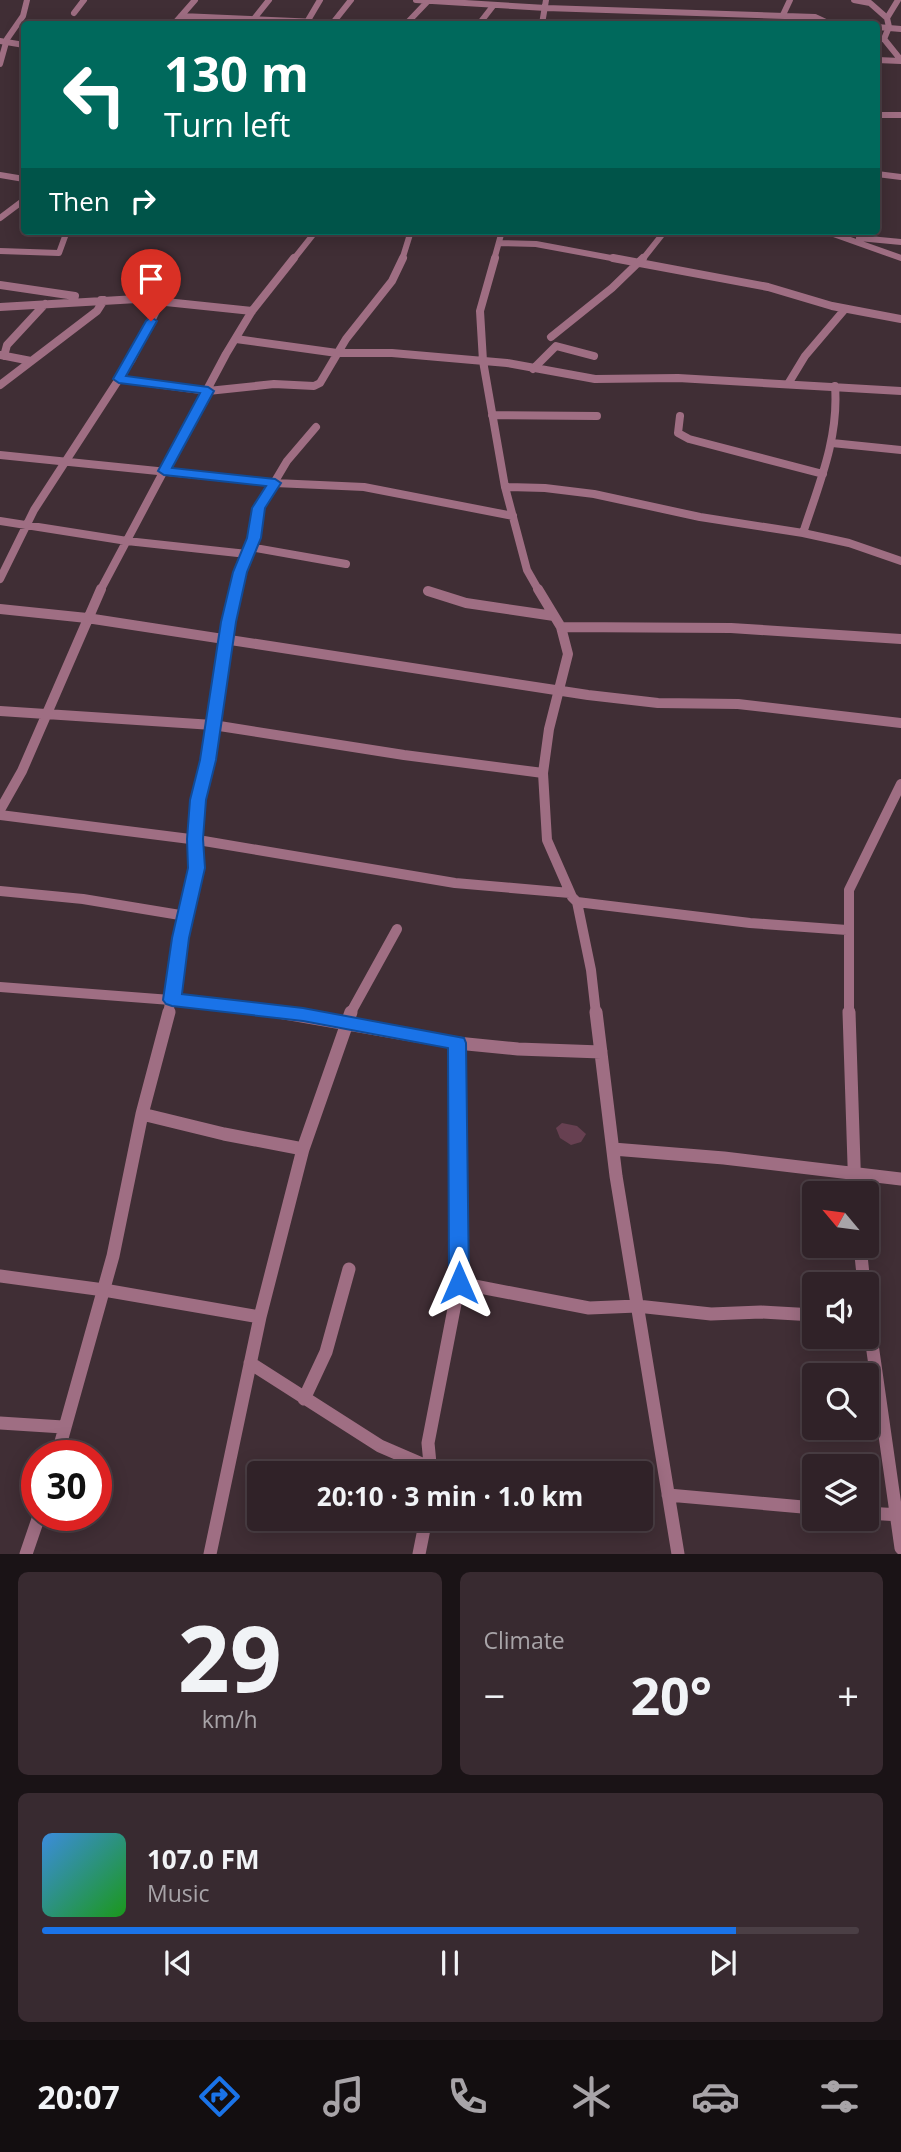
<!DOCTYPE html>
<meta charset="utf-8">
<style>
body{margin:0;font-family:"Open Sans",sans-serif;background:#382a30;color:#f1f3f6;height:100vh;display:flex;flex-direction:column;font-size:26px;white-space:nowrap}
*{box-sizing:border-box;margin:0}
p{font-size:23px;color:#a8a4a8}
.icon{flex:none;width:38px;height:38px;fill:none;stroke:currentColor;stroke-width:2;stroke-linecap:round;stroke-linejoin:round}
.map{position:relative;height:1554px;overflow:hidden}
.sheet{display:flex;flex-direction:column;gap:18px;padding:18px;background:#1a1316;flex:1}
.sheet>*{flex:none}
.banner{position:absolute;left:21px;top:21px;width:859px;height:214px;border-radius:7px;box-shadow:0 4px 18px #0003,0 0 0 2px #4b3f45;background:#00695c;color:#fff;overflow:hidden}
.needle{width:46px;rotate:299deg}
.buttons{position:absolute;left:802px;top:1181px;display:grid;gap:14px}
.buttons a{display:grid;place-items:center;width:77px;height:77px;border-radius:7px;background:#302228;box-shadow:0 4px 18px #0003,0 0 0 2px #4b3f45;font-size:35px}
.speed{position:absolute;left:21px;top:1440px;display:flex;gap:14px;font-size:35px;font-weight:700;text-align:center}
.speed>*{display:grid;place-content:center;width:91px;height:91px;border-radius:50%;background:#302228;box-shadow:0 4px 18px #0003,0 0 0 2px #4b3f45;line-height:1}
.speed .limit{border:10px solid #d22;background:#fff;color:#111}
.pin{position:absolute;display:grid;place-items:center;width:60px;height:60px;color:#fff;margin:-72px -30px;border-radius:50% 50% 50% 0;rotate:-45deg;box-shadow:0 0 7px #0007}
.pin .icon{rotate:45deg}
.me{position:absolute;width:77px;margin:-38px;rotate:0deg;stroke-linejoin:round;filter:drop-shadow(0 0 5px #0008)}
.turn{display:flex;align-items:center;gap:24px;height:147px;padding:0 28px;font-size:32px}
.turn .icon{width:91px;height:91px;stroke-width:2.5}
.turn b{display:block;font-size:49px;line-height:60px}
.then{display:flex;align-items:center;height:66px;padding:0 28px;background:#0003;gap:14px;font-size:26px}
.big{font-size:52px;font-weight:700;line-height:1.1}
.sheet .card{flex:1;display:flex;flex-direction:column;justify-content:center;gap:10px;min-width:0;padding:0 24px;border-radius:10px;background:#382a30}
.sheet .dial{align-items:center;gap:0}
.dial b{font-size:91px;line-height:1}
.song{display:flex;align-items:center;gap:21px}
.cover{width:84px;height:84px;border-radius:10px;background:linear-gradient(135deg,hsl(210 70% 55%),hsl(120 70% 35%))}
.played{height:7px;border-radius:4px;background:linear-gradient(90deg,#1a73e8 85%,#4b3f45 85%)}
.keys{display:flex;justify-content:space-around;direction:ltr}
.heat{display:flex;justify-content:space-between;align-items:center;font-size:38px;direction:ltr}
.sheet .tiles{flex:1;display:grid;gap:18px;grid-template-columns:1fr 1fr}
.card:last-child{grid-column:span 2}
.trip{position:absolute;left:247px;top:1461px;width:406px;height:70px;border-radius:7px;background:#302228;box-shadow:0 4px 18px #0003,0 0 0 2px #4b3f45;font-weight:700;line-height:70px;text-align:center}
.dock{display:flex;height:112px;justify-content:space-around;align-items:center;background:#130e10;color:#a8a4a8}
.dock .icon{width:49px;height:49px}
.dock .selected{color:#1a73e8}
.dock b{font-size:32px;color:#f1f3f6}
.map>svg:first-child{display:block}
.green{fill:#674051}
.lines{fill:none;stroke-linecap:round;stroke-linejoin:round}
.minor-far3{stroke:#9f6e83;stroke-width:6}
.minor-far2{stroke:#9f6e83;stroke-width:8}
.minor-far1{stroke:#9f6e83;stroke-width:10}
.minor{stroke:#9f6e83;stroke-width:13}
.route{fill:#1a73e8;stroke:#114b97;stroke-width:2}
</style>
<div class="map">
<svg width="901" height="1554" viewBox="0 0 901 1554">
<rect width="100%" height="100%" fill="#402e35"/>
<!-- green -->
<path class="green" d="M 562,1123 L 577,1126 L 586,1134 L 581,1142 L 571,1145 L 560,1138 L 556,1128 Z"/>
<g class="lines">
<!-- minor-far3 -->
<path class="minor-far3" d="M 416,0 L 546,8 L 815,17 L 830,24
M 854,0 L 870,3 L 887,18
M 74,13 L 84,0
M 181,16 L 364,24
M 782,17 L 790,0
M 253,20 L 269,0
M 307,22 L 320,0
M 174,24 L 195,0
M 332,24 L 351,0
M 406,24 L 429,0
M 479,24 L 493,6
M 542,24 L 546,0
M 877,27 L 901,29
M 880,39 L 884,39 L 901,60
M 884,39 L 889,27 L 887,18 L 898,0
M 0,41 L 24,45
M 877,60 L 901,61
M 0,64 L 7,39 L 23,16 L 27,0
M 877,115 L 901,115
M 877,174 L 901,177
M 0,175 L 24,179
M 0,218 L 24,200
M 825,231 L 901,258
M 859,238 L 901,242
M 501,243 L 536,244 L 622,260
M 0,251 L 59,253 L 67,231
M 293,260 L 316,231
M 402,260 L 411,231
M 494,260 L 502,231
M 642,260 L 665,231"/>
<!-- minor-far2 -->
<path class="minor-far2" d="M 495,258 L 480,311 L 483,361 L 505,487 L 527,570 L 539,591
M 613,258 L 768,287 L 832,306 L 901,319
M 0,285 L 75,296
M 0,307 L 137,299 L 252,311
M 551,337 L 612,288 L 643,258
M 236,339 L 337,353 L 392,353 L 507,363 L 595,379 L 678,378 L 901,391
M 0,355 L 31,361
M 4,356 L 7,345 L 45,304
M 533,369 L 556,346 L 594,356
M 119,379 L 208,391 L 274,384 L 314,386 L 320,383 L 346,339 L 392,281 L 403,258
M 788,384 L 805,356 L 845,309
M 0,385 L 97,311 L 104,300 L 101,300
M 492,415 L 597,416
M 680,416 L 678,433 L 689,439 L 823,474
M 832,443 L 901,450
M 0,455 L 275,483 L 364,487 L 513,516
M 505,487 L 545,488 L 594,494 L 700,517 L 803,533 L 849,543 L 901,561
M 0,521 L 127,541 L 247,554
M 803,533 C 819,484 839,438 835,386
M 250,547 L 346,564
M 0,579 L 34,510 L 132,359 L 161,301
M 100,591 L 226,354 L 252,311 L 294,258
M 236,591 L 254,538 L 259,508 L 287,461 L 316,427"/>
<!-- minor-far1 -->
<path class="minor-far1" d="M 538,589 L 561,627 L 568,654 L 549,729 L 543,773 L 547,840 L 572,897 L 577,902 L 591,970 L 596,1014
M 428,591 L 466,603 L 554,616
M 0,609 L 87,618 L 588,695 L 658,703 L 738,704 L 901,723
M 561,627 L 731,628 L 901,639
M 0,711 L 213,725 L 404,755 L 543,773
M 0,810 L 22,771 L 101,589
M 0,815 L 198,840 L 455,883 L 570,893
M 0,891 L 83,899 L 186,916
M 577,902 L 750,923 L 847,930
M 0,987 L 197,1002 L 294,1014
M 168,1014 L 181,938 L 197,868 L 195,839 L 198,800 L 208,759 L 228,622 L 237,589
M 350,1014 L 397,929
M 849,1014 L 849,890 L 901,784"/>
<!-- minor -->
<path class="minor" d="M 279,1012 L 457,1043 L 518,1049 L 601,1052
M 596,1012 L 616,1176 L 678,1554
M 849,1012 L 855,1194
M 142,1114 L 224,1134 L 303,1149
M 613,1149 L 724,1158 L 901,1179
M 860,1246 L 864,1284
M 0,1276 L 104,1290 L 260,1317
M 459,1283 L 589,1308 L 637,1306 L 711,1314 L 761,1312 L 814,1315
M 866,1302 L 901,1548
M 250,1363 L 380,1446 L 431,1468 L 466,1474
M 304,1399 L 326,1352 L 349,1269
M 0,1423 L 63,1427
M 57,1456 L 113,1256 L 142,1114 L 169,1012
M 431,1474 L 428,1443 L 459,1283 L 457,1043
M 668,1495 L 814,1508
M 866,1513 L 901,1515
M 26,1554 L 39,1516
M 210,1554 L 260,1317 L 303,1149 L 351,1012
M 419,1554 L 426,1519"/>
</g>
<!-- route -->
<path class="route" d="M 151,317 L 157,321 L 126,376 L 208,387 L 214,391 L 172,468 L 275,479 L 281,483 L 265,508 L 261,538 L 247,572 L 236,622 L 216,760 L 206,800 L 203,839 L 205,868 L 189,938 L 182,994 L 303,1008 L 464,1038 L 466,1043 L 469,1283 L 466,1289 L 459,1292 L 452,1289 L 449,1283 L 448,1048 L 303,1021 L 172,1006 L 166,1004 L 163,1000 L 172,938 L 188,868 L 187,839 L 190,800 L 200,760 L 221,622 L 233,572 L 247,538 L 252,508 L 266,486 L 164,475 L 158,471 L 200,393 L 119,383 L 113,379 L 146,321 Z"/>
</svg>
<div class="buttons">
<a><svg class="needle" viewBox="-14 -14 28 28"><path d="M0-13l5 13h-10z" fill="#e53935"/><path d="M0 13l5-13h-10z" fill="#a8a4a8"/></svg></a>
<a><svg class="icon" aria-label="sound" viewBox="0 0 24 24"><path d="M4 9h4l5-4v14l-5-4H4zM17 9q2 3 0 6"/></svg></a>
<a><svg class="icon" aria-label="search" viewBox="0 0 24 24"><circle cx="10" cy="10" r="6"/><path d="M15 15l6 6"/></svg></a>
<a><svg class="icon" aria-label="layers" viewBox="0 0 24 24"><path d="M12 4l9 5-9 5-9-5zM3 14l9 5 9-5"/></svg></a>
</div>
<div class="speed"><div class="limit">30</div></div>
<div class="pin" style="left:151px;top:321px;background:#d93025"><svg class="icon" aria-label="arrive" viewBox="0 0 24 24"><path d="M6 21V4h12l-3 4 3 4H6"/></svg></div>
<svg class="me" style="left:459px;top:1283px" viewBox="-20 -20 40 40"><path d="M0-17L14 15 0 8-14 15z" fill="#1a73e8" stroke="#fff" stroke-width="4"/></svg>
<div class="trip">20:10 · 3 min · 1.0 km</div>
<div class="banner">
<div class="turn"><svg class="icon" aria-label="left" viewBox="0 0 24 24"><path d="M17 20v-9H6M10 6l-5 5 5 5"/></svg><div><b>130 m</b>Turn left</div></div>
<div class="then">Then<svg class="icon" aria-label="right" viewBox="0 0 24 24"><path d="M7 20v-9h11M14 6l5 5-5 5"/></svg></div>
</div>
</div>
<section class="sheet">
<div class="tiles">
<div class="card dial"><b>29</b><p>km/h</p></div>
<div class="card"><p>Climate</p>
<div class="heat"><a>−</a><b class="big">20°</b><a>+</a></div>
</div>
<div class="card">
<div class="song"><i class="cover"></i><div><b>107.0 FM</b><p>Music</p></div></div>
<div class="played"></div>
<div class="keys"><svg class="icon" aria-label="previous" viewBox="0 0 24 24"><path d="M18 5L8 12l10 7zM5 5v14"/></svg><svg class="icon" aria-label="pause" viewBox="0 0 24 24"><path d="M8 5v14M16 5v14"/></svg><svg class="icon" aria-label="next" viewBox="0 0 24 24"><path d="M6 5l10 7-10 7zM19 5v14"/></svg></div>
</div>
</div>
</section>
<nav class="dock">
<b>20:07</b>
<svg class="icon selected" aria-label="directions" viewBox="0 0 24 24"><path d="M12 3l9 9-9 9-9-9zM9 14v-3h6M13 9l2 2-2 2"/></svg>
<svg class="icon" aria-label="music" viewBox="0 0 24 24"><path d="M9 18V5l10-2v13"/><circle cx="6" cy="18" r="3"/><circle cx="16" cy="16" r="3"/></svg>
<svg class="icon" aria-label="phone" viewBox="0 0 24 24"><path d="M5 4h4l2 5-3 2q2 4 5 5l2-3 5 2v4C11 20 4 13 5 4z"/></svg>
<svg class="icon" aria-label="climate" viewBox="0 0 24 24"><path d="M12 3v18M4 7l16 10M4 17L20 7"/></svg>
<svg class="icon" aria-label="car" viewBox="0 0 24 24"><path d="M5 17H2v-5l4-1 3-4h7l3 4 3 1v5h-3M9 17h6M6 11h13"/><circle cx="7" cy="17" r="2"/><circle cx="17" cy="17" r="2"/></svg>
<svg class="icon" aria-label="filters" viewBox="0 0 24 24"><path d="M4 7h16M4 17h16"/><circle cx="9" cy="7" r="2"/><circle cx="15" cy="17" r="2"/></svg>
</nav>
